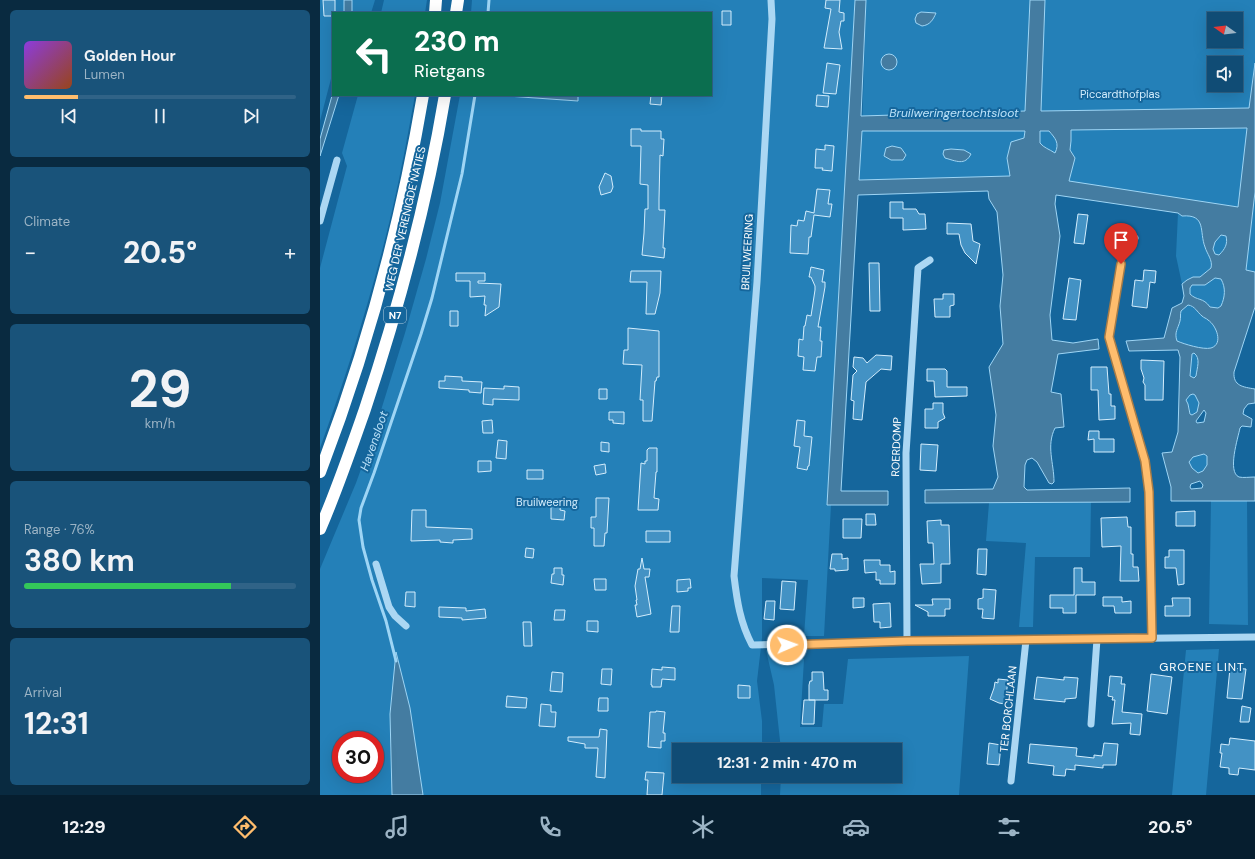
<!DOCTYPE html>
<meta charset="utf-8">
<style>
body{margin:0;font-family:"DM Sans",sans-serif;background:#19537a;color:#f1f3f6;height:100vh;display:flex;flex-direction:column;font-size:15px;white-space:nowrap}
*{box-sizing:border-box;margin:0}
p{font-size:13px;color:#9cb4c5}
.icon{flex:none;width:22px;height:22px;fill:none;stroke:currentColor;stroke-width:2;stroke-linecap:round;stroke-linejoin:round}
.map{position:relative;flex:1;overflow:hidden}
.panel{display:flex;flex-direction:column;gap:10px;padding:10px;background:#092a40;width:320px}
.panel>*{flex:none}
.hud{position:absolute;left:12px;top:12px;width:380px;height:84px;border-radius:0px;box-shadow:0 4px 16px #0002,0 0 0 1px #306387;background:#0b6e4f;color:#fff;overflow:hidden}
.needle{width:26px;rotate:284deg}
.controls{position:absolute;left:887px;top:12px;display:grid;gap:8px}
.controls a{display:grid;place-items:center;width:36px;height:36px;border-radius:0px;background:#104c75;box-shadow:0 4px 16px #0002,0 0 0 1px #306387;font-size:20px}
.speed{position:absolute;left:12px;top:731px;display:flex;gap:8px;font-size:20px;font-weight:700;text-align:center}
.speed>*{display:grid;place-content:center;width:52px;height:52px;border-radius:50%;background:#104c75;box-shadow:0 4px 16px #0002,0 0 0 1px #306387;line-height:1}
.speed .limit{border:6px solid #d22;background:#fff;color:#111}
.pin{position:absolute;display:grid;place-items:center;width:34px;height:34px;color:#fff;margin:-41px -17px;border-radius:50% 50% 50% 0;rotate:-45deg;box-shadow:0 0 4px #0007}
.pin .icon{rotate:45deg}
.me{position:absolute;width:44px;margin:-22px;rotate:88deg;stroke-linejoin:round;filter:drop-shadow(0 0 3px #0008)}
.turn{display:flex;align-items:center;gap:14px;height:84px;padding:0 16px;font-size:18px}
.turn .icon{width:52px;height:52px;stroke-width:2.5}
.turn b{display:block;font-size:28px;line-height:34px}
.big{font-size:30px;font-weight:700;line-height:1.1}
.panel .widget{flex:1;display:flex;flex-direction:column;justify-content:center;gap:6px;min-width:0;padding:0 14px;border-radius:6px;background:#19537a}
.panel .dial{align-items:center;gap:0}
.dial b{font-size:52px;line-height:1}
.song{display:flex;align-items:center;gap:12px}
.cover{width:48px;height:48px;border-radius:6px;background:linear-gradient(135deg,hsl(270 70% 55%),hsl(20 70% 35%))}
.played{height:4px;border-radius:2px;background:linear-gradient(90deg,#ffbd6d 20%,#306387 20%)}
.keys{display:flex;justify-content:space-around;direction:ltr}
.heat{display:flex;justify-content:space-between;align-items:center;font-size:22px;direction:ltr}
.charge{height:6px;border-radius:3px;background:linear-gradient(90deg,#34c759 76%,#306387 0)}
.trip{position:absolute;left:352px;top:743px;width:230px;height:40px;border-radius:0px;background:#104c75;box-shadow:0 4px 16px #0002,0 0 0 1px #306387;font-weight:700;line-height:40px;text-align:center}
.dock{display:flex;height:64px;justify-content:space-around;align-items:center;background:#061e2f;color:#9cb4c5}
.dock .icon{width:28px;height:28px}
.dock .current{color:#ffbd6d}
.dock b{font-size:18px;color:#f1f3f6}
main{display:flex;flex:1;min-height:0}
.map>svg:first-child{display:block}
.green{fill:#2480b8;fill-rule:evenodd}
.water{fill:#447ca1;stroke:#9ed5f5;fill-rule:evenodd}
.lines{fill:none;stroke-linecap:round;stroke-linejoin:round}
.stream{stroke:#9ed5f5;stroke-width:3}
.building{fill:#4392c4;stroke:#d3edfd}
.minor{stroke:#abd7f3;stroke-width:7}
.highway{stroke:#fff;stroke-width:12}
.route-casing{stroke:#a67b47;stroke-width:10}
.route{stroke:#ffbd6d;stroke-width:7}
.labels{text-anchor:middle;stroke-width:4;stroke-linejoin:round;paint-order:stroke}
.shield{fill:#15669c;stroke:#b9d1e1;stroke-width:1}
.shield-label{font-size:10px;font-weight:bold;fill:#fff}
.park-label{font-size:11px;fill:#d3edfd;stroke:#15669c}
.street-label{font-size:11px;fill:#fff;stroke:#15669c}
.water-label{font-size:12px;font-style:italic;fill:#bce2f9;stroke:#15669c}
.neighbourhood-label{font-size:12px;letter-spacing:1px;fill:#fff;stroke:#15669c}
</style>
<main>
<section class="panel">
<div class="widget">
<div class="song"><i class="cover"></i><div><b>Golden Hour</b><p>Lumen</p></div></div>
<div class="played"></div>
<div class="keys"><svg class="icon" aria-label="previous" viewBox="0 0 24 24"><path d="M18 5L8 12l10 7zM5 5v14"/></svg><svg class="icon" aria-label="pause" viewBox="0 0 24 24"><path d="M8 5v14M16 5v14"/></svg><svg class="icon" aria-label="next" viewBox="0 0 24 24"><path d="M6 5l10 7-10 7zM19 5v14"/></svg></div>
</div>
<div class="widget"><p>Climate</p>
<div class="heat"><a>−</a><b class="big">20.5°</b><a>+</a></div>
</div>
<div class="widget dial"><b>29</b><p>km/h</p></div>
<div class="widget"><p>Range · 76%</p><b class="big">380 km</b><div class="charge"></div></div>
<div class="widget"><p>Arrival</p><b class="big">12:31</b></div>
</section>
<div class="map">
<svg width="935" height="795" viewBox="0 0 935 795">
<rect width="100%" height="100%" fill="#15669c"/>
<!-- green -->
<path class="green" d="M 0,0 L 55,0 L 51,13 L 32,13 L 31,2 L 28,13 L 13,13 L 13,71 L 0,121 Z
M 64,0 L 107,0 L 105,13 L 61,13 Z
M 152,0 L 535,0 L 507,504 L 511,505 L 504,636 L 484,636 L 488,580 L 442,578 L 442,638 L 437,681 L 442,721 L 442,750 L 359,750 L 359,776 L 441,776 L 441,795 L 103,795 L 90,708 L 76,653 L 70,714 L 72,795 L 0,795 L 0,569 L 36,483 L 53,436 L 85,333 L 106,259 L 120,203 L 140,95 L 173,95 L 258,101 L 258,95 L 391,95 L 391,13 L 151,13 ZM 21,740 L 55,740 L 55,774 L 21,774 Z
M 546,0 L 935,0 L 935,272 L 926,270 L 933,209 L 690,176 L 539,180 L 542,131 ZM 894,19 L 916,19 L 916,41 L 894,41 ZM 894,63 L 916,63 L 916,85 L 894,85 Z
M 38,95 L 95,95 C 88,134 81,172 72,211 C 53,291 28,371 0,448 L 0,268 L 27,166 L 22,153 Z
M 858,213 L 862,216 C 887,214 879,232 885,247 C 887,254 893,260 891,268 L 880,277 L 873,277 L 867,280 L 862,284 L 856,256 Z
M 901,235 L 906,236 C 908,244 905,249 899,255 L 895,254 L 893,249 L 895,242 Z
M 895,278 L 901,279 C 906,288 905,297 901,306 C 891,312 889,304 882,300 C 877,297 874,298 870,294 L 870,288 L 872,285 C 885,283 883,287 895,278 Z
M 868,305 C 875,307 877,312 882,316 C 884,318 886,318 888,320 C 896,326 904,344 891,348 C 883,350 864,344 857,341 C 854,332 858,329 860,321 C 861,317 860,315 861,311 Z
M 874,353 C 881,358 877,368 876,376 L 874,378 L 870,376 L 872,354 Z
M 873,394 L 875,395 L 879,403 L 877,412 L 872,415 L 871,415 L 869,407 L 866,400 L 870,395 Z
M 884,454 L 887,456 L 887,465 L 883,471 L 878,473 L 872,468 L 869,462 L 873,457 Z
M 891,501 L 927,501 L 928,625 L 889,624 Z
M 771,502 L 770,557 L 715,557 L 713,627 L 699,627 L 706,543 L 666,541 L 669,503 Z
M 899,649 L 886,795 L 852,795 L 866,650 Z
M 446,650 L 484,659 L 480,727 L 502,727 L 504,704 L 523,704 L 528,659 L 649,656 L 639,795 L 460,795 L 461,776 L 575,776 L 575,750 L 461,750 L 454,685 Z"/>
<!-- water -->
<path class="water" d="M 24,0 L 32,0 L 32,13 L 24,13 Z
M 535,0 L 546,0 L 541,116 L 705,111 L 710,0 L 725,0 L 721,111 L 929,108 L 935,63 L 935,192 L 926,270 L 935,272 L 935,307 L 914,372 C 913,386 923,387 935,389 L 935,403 L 928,404 L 924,409 L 923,414 L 932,419 L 931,427 L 922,426 L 920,428 C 918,438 907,472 919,477 C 923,478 930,477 935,477 L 935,501 L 851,501 L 851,487 L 842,453 L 852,452 L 858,432 L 860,357 L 858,350 L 809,351 L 806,341 L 844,338 L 852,308 L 862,303 L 864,296 L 862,284 L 867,280 L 873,277 L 880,277 L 891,268 C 893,260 887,254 885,247 C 879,232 887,214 862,216 L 858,213 L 736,195 L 735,204 L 740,236 L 730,315 L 732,340 L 753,343 L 778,339 L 779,349 L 738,354 L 731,392 L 741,394 L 744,427 L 735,428 C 726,446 734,463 734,482 L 732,484 L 729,483 L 717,462 L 712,458 L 707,460 L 705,465 L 704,487 L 707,490 L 810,488 L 810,502 L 605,503 L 605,490 L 673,489 L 678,477 L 673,446 L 676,415 L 669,367 L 683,344 L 680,306 L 683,275 L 677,212 L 669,199 L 668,191 L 538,195 L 521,491 L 568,491 L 568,505 L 507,505 ZM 927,128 L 918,207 L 749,181 L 755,158 L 750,150 L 751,141 L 751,130 ZM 542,131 L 705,131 L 704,138 L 691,142 L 687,158 L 690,176 L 539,180 ZM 720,131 L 729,131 C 735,138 740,143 735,153 C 729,149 724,148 720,143 ZM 901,235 L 906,236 C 908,244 905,249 899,255 L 895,254 L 893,249 L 895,242 ZM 895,278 L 901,279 C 906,288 905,297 901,306 L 898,308 L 890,307 C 883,297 877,301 870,294 L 870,288 L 872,285 L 885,285 ZM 868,305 C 875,306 877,312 882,316 C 884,318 886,318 888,320 C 896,325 904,344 891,348 C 883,350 864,344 857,341 C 854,332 858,329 860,321 C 861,317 860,315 861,311 ZM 874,353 C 881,358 877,368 876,376 L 874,378 L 870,376 L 872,354 ZM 873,394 L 875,395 L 879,403 L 877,412 L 872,415 L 870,414 L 868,404 L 866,400 L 870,395 ZM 884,410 L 886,413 L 884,422 L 877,423 L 876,421 ZM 884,454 L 887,456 L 887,465 L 883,471 L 878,473 L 872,468 L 869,462 L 873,457 ZM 880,481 L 883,485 L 882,488 L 871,489 L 870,487 L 871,484 Z
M 601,12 L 616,13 C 613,20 610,25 602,26 L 596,23 L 595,19 L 597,14 Z
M561 62a8 8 0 1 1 16 0a8 8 0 1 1-16 0Z
M 13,92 L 13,95 L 19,95 L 0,156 L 0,139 Z
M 173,95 L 258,95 L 258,101 Z
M 572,146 L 581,148 L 586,155 L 583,160 L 571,160 L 564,156 L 566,148 Z
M 631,149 L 644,150 L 651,154 C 645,166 636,161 625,158 L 623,154 L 624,150 Z
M 76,652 L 90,708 L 103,795 L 72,795 L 70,714 Z"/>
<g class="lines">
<!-- stream -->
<path class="stream" d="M 168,13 L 169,0
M 76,661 L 66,621 L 52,580 L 43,547 L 39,520 L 41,508 L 54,473 L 101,334 L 112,298 L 142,174 L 155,95"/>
</g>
<!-- building -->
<path class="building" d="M 3,0 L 15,0 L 15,13 L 13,13 L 13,16 L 4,16 Z
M 506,0 L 520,0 L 519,12 L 524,13 L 524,21 L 521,21 L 519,32 L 522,49 L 504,48 L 511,9 L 505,8 Z
M 402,11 L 411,11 L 411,25 L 402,25 Z
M 507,63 L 520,65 L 516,94 L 503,93 Z
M 331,95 L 342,95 L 341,105 L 330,104 Z
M 497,95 L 509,96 L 508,107 L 496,106 Z
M 311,129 L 321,129 L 321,131 L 341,131 L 341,139 L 344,139 L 343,156 L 340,155 L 339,199 L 339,210 L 345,210 L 343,248 L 345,248 L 344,258 L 322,255 L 324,233 L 325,209 L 328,209 L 328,185 L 320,184 L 321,146 L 311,146 Z
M 505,145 L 514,146 L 512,171 L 502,170 L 503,168 L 495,168 L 496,149 L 505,150 Z
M 285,173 L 291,176 L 293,187 L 291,192 L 281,195 L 279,187 Z
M 497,189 L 510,190 L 508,204 L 512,204 L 510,217 L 494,215 L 491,237 L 489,237 L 488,254 L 470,253 L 471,225 L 477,226 L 478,220 L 484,221 L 486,211 L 494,213 Z
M 570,202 L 583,202 L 583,209 L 596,209 L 599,214 L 605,214 L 606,229 L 583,230 L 583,218 L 570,218 Z
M 758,214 L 768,215 L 764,244 L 754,243 Z
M 627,223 L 651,224 L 653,241 L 660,244 L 656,264 L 645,253 L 641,245 L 639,234 L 627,234 Z
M 549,263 L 559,263 L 560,311 L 550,311 Z
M 491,267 L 504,270 L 502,282 L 505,282 L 505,287 L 498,327 L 501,327 L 500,341 L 502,341 L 501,357 L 497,357 L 495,371 L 483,370 L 484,357 L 478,356 L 479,339 L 483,340 L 484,326 L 485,326 L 487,315 L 491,316 L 495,290 L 495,286 L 491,277 L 489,277 Z
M 824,270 L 836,271 L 835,283 L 830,282 L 827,308 L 812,306 L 815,280 L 823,281 Z
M 311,271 L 341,271 L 340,293 L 335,314 L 326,314 L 327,282 L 310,282 Z
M 136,273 L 165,273 L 165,281 L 158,281 L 158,283 L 181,284 L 179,307 L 165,316 L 166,305 L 164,305 L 165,296 L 150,297 L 150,281 L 136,281 Z
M 749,278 L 761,280 L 756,320 L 743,319 Z
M 623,294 L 634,294 L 634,305 L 630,306 L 630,317 L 615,317 L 614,299 L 623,299 Z
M 130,311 L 138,311 L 138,326 L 130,326 Z
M 308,328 L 339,331 L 339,377 L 337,377 L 336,381 L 335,381 L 332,421 L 323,421 L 323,400 L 320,400 L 322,365 L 303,364 L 304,350 L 308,350 Z
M 556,355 L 572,356 L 571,370 L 561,369 L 546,382 L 542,420 L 533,419 L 534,401 L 531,400 L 533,375 L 537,371 L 533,367 L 534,357 L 543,358 L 547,363 Z
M 821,360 L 844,361 L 843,400 L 825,400 L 825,385 L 823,382 L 824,378 L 821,369 Z
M 771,367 L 787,367 L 789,394 L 791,394 L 791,406 L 795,406 L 795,419 L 779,420 L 778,390 L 771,390 Z
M 607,369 L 625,369 L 627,371 L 627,387 L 647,387 L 647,396 L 615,397 L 614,381 L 607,381 Z
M 125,376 L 142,377 L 142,381 L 162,382 L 161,393 L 149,392 L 149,390 L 119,388 L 119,381 L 125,381 Z
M 184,386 L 199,387 L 199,400 L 173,399 L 173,405 L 163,404 L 164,388 L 184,389 Z
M 279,389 L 287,389 L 287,399 L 279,399 Z
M 613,403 L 623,403 L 623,413 L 625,418 L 618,422 L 618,428 L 605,428 L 605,409 L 613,409 Z
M 289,412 L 304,412 L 304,424 L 293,423 L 293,420 L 289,420 Z
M 172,420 L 173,433 L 163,433 L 162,421 Z
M 477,420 L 485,421 L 484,436 L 492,437 L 489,466 L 488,466 L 487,470 L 477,468 L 480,447 L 474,446 Z
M 769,431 L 779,431 L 779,439 L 794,439 L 794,452 L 774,452 L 774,439 L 768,440 Z
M 178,440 L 187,441 L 186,459 L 176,458 Z
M 281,442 L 289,443 L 289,452 L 281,451 Z
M 601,444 L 618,445 L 616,471 L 600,470 Z
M 329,448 L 337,448 L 337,472 L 336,472 L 334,498 L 339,499 L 338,510 L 318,510 L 321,463 L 325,464 L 325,461 L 327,461 L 327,450 Z
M 158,461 L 171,461 L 171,471 L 158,472 Z
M 285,464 L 286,473 L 276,475 L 274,466 Z
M 207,470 L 223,470 L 223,479 L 207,479 Z
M 276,498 L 289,498 L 287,533 L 285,533 L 284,546 L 274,546 L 274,528 L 271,528 L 271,517 L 276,517 Z
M 231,500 L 241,501 L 240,510 L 245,511 L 244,520 L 231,519 Z
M 92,510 L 106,510 L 106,527 L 152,529 L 152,539 L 133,540 L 133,543 L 120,542 L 120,540 L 91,541 Z
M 875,511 L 875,526 L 856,526 L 856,512 Z
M 546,514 L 555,514 L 556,525 L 546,525 Z
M 807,517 L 808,527 L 811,527 L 811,554 L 813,554 L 813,567 L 818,567 L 819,581 L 800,581 L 801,546 L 782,547 L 781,518 Z
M 523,519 L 542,519 L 541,538 L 523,538 Z
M 621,520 L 621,525 L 629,525 L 630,564 L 621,564 L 621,583 L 602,584 L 600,564 L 614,564 L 613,543 L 608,543 L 607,521 Z
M 326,531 L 350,531 L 350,542 L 326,542 Z
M 206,548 L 214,549 L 213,558 L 205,557 Z
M 658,549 L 667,549 L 666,575 L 657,574 Z
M 849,550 L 864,550 L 864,584 L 858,585 L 856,568 L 845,568 L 845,557 L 849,557 Z
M 512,554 L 522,554 L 522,559 L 528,558 L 528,570 L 515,571 L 515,569 L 510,569 Z
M 322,558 L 324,569 L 330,569 L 329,577 L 325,577 L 331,614 L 317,617 L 315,605 L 317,605 L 316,600 L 317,600 L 315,586 L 318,569 L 320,569 Z
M 544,560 L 560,560 L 560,565 L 570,565 L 570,572 L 575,571 L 575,584 L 560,584 L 560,580 L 556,580 L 556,572 L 545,573 Z
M 234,568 L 242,568 L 242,575 L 244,575 L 243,585 L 231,583 L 232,574 L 234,574 Z
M 754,568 L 762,568 L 762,582 L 775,582 L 775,595 L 756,595 L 756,613 L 743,613 L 743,608 L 730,608 L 730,595 L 754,595 Z
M 274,579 L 286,579 L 286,590 L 275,590 Z
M 370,579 L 371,588 L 368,588 L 368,591 L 357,592 L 357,580 Z
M 462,581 L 476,582 L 474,610 L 460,609 Z
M 663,589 L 676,590 L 674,619 L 662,618 L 663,609 L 658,609 L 658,599 L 663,598 Z
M 86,592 L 95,592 L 95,607 L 85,606 Z
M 783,597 L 802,597 L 802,602 L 811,601 L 811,613 L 795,613 L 794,606 L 783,606 Z
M 533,598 L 544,598 L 544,607 L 533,608 Z
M 852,598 L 870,598 L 870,616 L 845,616 L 845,606 L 853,606 Z
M 612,599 L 630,599 L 630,609 L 625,609 L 625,616 L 608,616 L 608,612 L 595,605 L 613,605 Z
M 446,601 L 455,601 L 454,620 L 444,619 Z
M 570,603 L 571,627 L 560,628 L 560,622 L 554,622 L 553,604 Z
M 352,606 L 360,606 L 359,632 L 350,632 Z
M 119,607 L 146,608 L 146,611 L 165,609 L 166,618 L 142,620 L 142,618 L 119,617 Z
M 235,610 L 245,610 L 244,620 L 234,620 Z
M 267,621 L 278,621 L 278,632 L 267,631 Z
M 203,622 L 211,622 L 212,646 L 204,646 Z
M 342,667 L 355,668 L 355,680 L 342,679 L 341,687 L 332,687 L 332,685 L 331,685 L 332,669 L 342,670 Z
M 910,668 L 926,669 L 922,699 L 907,698 Z
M 282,669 L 292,669 L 291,685 L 281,684 Z
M 232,672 L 243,673 L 242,692 L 230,691 Z
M 492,672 L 503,672 L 504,690 L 508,690 L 508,700 L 489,700 L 495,700 L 494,724 L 482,724 L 484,700 L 489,700 L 489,685 L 490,681 L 492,681 Z
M 831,674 L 852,677 L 847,714 L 827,711 Z
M 790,676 L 802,677 L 801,684 L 805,684 L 802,712 L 822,714 L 820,735 L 810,734 L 811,723 L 792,724 L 795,700 L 792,700 L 793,697 L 788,696 Z
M 717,677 L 744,680 L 744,677 L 758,678 L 756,698 L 745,699 L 745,702 L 714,699 Z
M 678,679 L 688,680 L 685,704 L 679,703 L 670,699 L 674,688 L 675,682 L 678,683 Z
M 418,685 L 430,686 L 430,698 L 418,698 Z
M 187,696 L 207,698 L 206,708 L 186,707 Z
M 279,698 L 288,698 L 288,711 L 278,711 Z
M 221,704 L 231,705 L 231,712 L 236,712 L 235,727 L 219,726 Z
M 922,706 L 931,708 L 929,722 L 920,722 Z
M 336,711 L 345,712 L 343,733 L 345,733 L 345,741 L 341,741 L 341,748 L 328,747 L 330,712 L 336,712 Z
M 280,729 L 287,730 L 285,778 L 276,777 L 278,748 L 265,748 L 265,744 L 248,741 L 248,737 L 279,737 Z
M 910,738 L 935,741 L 935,770 L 919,768 L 918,775 L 909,774 L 909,768 L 900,767 L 902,753 L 900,753 L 901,744 L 909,745 Z
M 669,743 L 681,745 L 679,765 L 667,764 Z
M 784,743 L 798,744 L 796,765 L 783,765 L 783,768 L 755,765 L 755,770 L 746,769 L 745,776 L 733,775 L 734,766 L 708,763 L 710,744 L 757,748 L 756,756 L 774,758 L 774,755 L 782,756 Z
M 326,772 L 344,773 L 342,795 L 327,795 L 328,780 L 325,780 Z"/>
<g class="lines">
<!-- minor -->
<path class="minor" d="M 451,0 L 452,19 L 437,282 L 414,576 C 417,601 420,622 432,645 L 587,641 L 935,637
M 0,221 L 17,160
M 815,238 L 803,250 L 789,337 L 825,461 L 829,492 L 832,639
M 56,564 L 69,607 L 75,616 L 86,626
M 587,641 L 586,453 L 598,268 L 610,260
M 771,724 L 777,639
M 691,781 L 706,640"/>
<!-- highway -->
<path class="highway" d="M 115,13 L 116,0
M 136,13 L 138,0
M 0,472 C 47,350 81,224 103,95
M 0,529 C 17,490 31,449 45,409 C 79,307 107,202 125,95"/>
</g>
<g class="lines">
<!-- route casing -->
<g class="route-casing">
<path id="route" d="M 467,645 L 587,641 L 832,638 L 829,492 L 825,461 L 789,337 L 801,264"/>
</g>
<!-- route -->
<use href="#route" class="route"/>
</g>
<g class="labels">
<!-- shield labels -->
<rect class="shield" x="64" y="307" width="22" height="16" rx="3"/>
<g class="shield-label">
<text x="75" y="319">N7</text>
</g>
<!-- park labels -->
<g class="park-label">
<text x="800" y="98">Piccardthofplas</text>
<text x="227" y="506">Bruilweering</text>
</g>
<!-- street labels -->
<g class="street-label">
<text transform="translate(85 219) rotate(-77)" y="4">WEG DER VERENIGDE NATIES</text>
<text transform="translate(427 252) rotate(-87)" y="4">BRUILWEERING</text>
<text transform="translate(576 447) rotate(-88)" y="4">ROERDOMP</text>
<text transform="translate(688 709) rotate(-84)" y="4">TER BORCHLAAN</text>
</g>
<!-- water labels -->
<g class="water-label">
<text x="634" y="117">Bruilweringertochtsloot</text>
<text transform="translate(54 441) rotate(-71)" y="4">Havensloot</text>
</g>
<!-- neighbourhood labels -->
<g class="neighbourhood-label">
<text x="882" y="671">GROENE LINT</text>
</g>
</g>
</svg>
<div class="controls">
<a><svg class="needle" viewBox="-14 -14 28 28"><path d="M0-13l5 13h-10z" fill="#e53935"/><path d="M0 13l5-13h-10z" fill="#9cb4c5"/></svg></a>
<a><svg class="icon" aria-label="sound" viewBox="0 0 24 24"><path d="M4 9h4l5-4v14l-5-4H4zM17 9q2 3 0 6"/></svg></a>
</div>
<div class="speed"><div class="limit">30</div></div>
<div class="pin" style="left:801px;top:264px;background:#d93025"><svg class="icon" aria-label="arrive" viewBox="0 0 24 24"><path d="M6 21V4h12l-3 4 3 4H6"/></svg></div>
<svg class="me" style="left:467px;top:645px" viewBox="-20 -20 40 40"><circle r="17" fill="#ffbd6d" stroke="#fff" stroke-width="3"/><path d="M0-11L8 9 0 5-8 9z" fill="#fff"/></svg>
<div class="trip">12:31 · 2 min · 470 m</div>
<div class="hud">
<div class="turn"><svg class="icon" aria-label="left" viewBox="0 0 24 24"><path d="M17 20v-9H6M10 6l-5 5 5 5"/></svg><div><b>230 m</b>Rietgans</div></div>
</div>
</div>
</main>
<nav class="dock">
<b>12:29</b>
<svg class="icon current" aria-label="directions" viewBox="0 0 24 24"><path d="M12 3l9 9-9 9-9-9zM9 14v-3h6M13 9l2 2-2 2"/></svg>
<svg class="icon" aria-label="music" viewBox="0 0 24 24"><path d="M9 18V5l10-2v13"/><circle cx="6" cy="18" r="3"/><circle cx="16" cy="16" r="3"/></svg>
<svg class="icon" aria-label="phone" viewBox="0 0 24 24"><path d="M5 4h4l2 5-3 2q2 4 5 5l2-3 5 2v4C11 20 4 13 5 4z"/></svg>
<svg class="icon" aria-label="climate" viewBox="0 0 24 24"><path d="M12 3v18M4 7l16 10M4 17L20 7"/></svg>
<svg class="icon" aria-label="car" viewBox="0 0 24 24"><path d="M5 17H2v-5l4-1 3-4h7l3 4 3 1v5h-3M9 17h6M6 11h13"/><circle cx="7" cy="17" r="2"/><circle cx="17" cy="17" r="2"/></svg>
<svg class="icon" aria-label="filters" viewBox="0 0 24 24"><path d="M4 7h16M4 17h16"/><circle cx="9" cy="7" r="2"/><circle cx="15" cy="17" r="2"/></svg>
<b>20.5°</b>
</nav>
